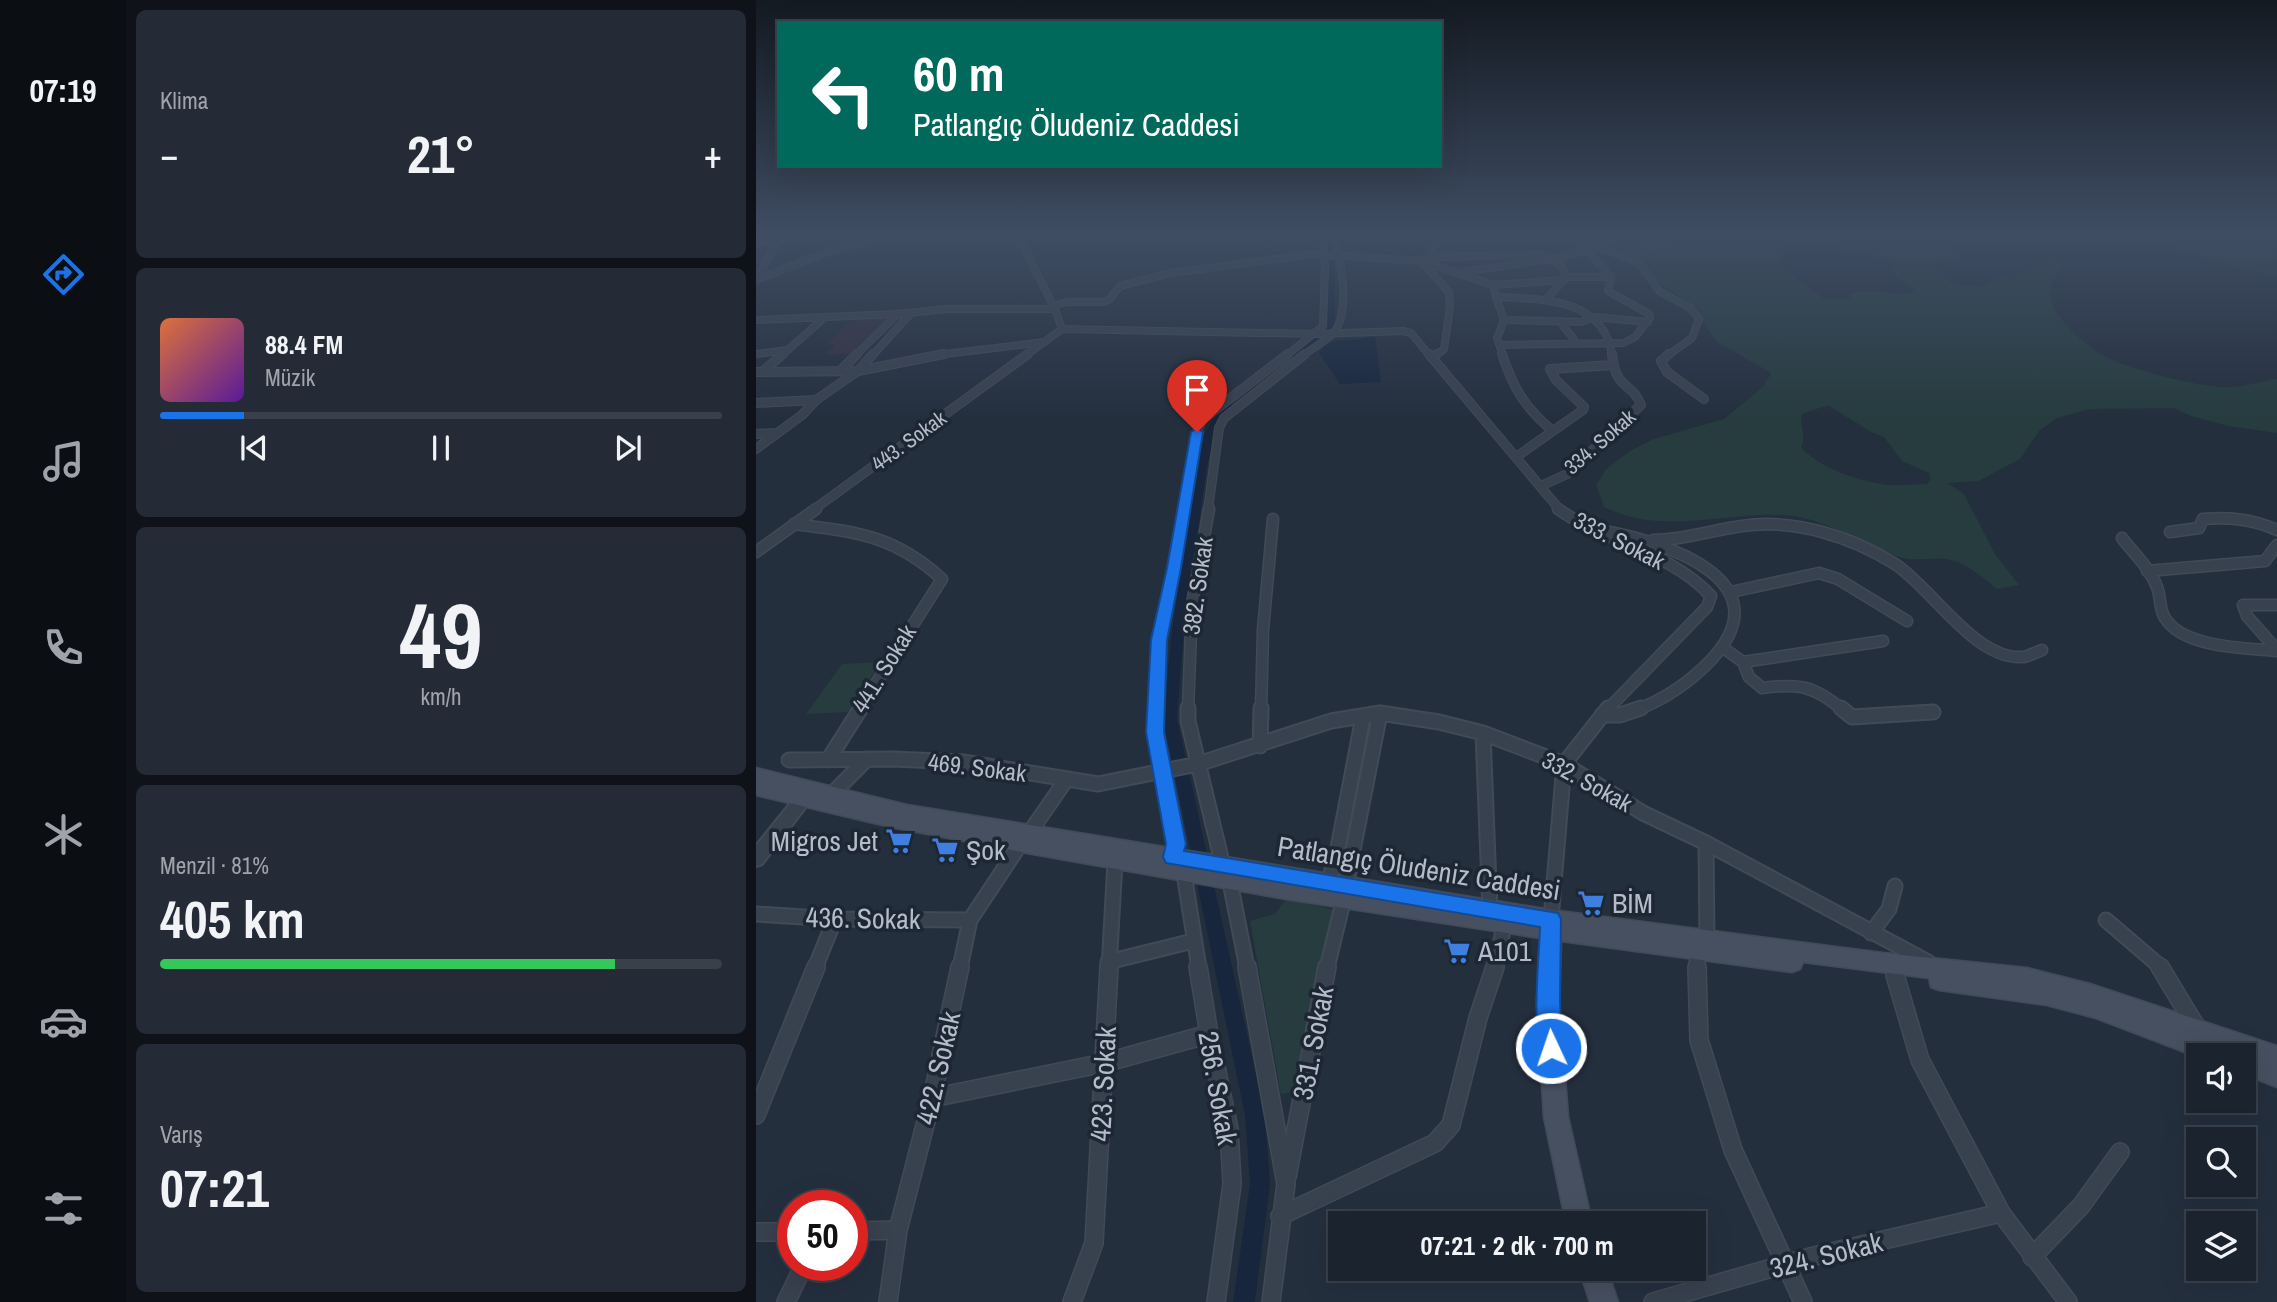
<!DOCTYPE html>
<html lang="tr">
<meta charset="utf-8">
<style>
body{margin:0;font-family:"Archivo Narrow",sans-serif;background:#242b36;color:#f1f3f6;height:100vh;display:flex;flex-direction:column;font-size:26px;white-space:nowrap}
*{box-sizing:border-box;margin:0}
p{font-size:23px;color:#a0a4aa}
.icon{flex:none;width:38px;height:38px;fill:none;stroke:currentColor;stroke-width:2;stroke-linecap:round;stroke-linejoin:round}
.map{position:relative;flex:1;overflow:hidden}
.details{display:flex;flex-direction:column;gap:10px;padding:10px;background:#0f1319;width:630px}
.details>*{flex:none}
.banner{position:absolute;left:21px;top:21px;width:665px;height:147px;border-radius:0px;box-shadow:0 7px 28px #0002,0 0 0 2px #39404a;background:#00695c;color:#fff;overflow:hidden}
.controls{position:absolute;left:1430px;top:1043px;display:grid;gap:14px}
.controls a{display:grid;place-items:center;width:70px;height:70px;border-radius:0px;background:#1b232e;box-shadow:0 7px 28px #0002,0 0 0 2px #39404a;font-size:35px}
.speed{position:absolute;left:21px;top:1190px;display:flex;gap:14px;font-size:35px;font-weight:700;text-align:center}
.speed>*{display:grid;place-content:center;width:91px;height:91px;border-radius:50%;background:#1b232e;box-shadow:0 7px 28px #0002,0 0 0 2px #39404a;line-height:1}
.speed .limit{border:10px solid #d22;background:#fff;color:#111}
.pin{position:absolute;display:grid;place-items:center;width:60px;height:60px;color:#fff;margin:-72px -30px;border-radius:50% 50% 50% 0;rotate:-45deg;box-shadow:0 0 7px #0007}
.pin .icon{rotate:45deg}
.me{position:absolute;width:77px;margin:-38px;rotate:357deg;stroke-linejoin:round;filter:drop-shadow(0 0 5px #0008)}
.turn{display:flex;align-items:center;gap:24px;height:147px;padding:0 21px;font-size:32px}
.turn .icon{width:91px;height:91px;stroke-width:2.5}
.turn b{display:block;font-size:49px;line-height:60px}
.big{font-size:52px;font-weight:800;line-height:1.1}
.details .tile{flex:1;display:flex;flex-direction:column;justify-content:center;gap:10px;min-width:0;padding:0 24px;border-radius:10px;background:#242b36}
.details .dial{align-items:center;gap:0}
.dial b{font-size:91px;line-height:1}
.song{display:flex;align-items:center;gap:21px}
.cover{width:84px;height:84px;border-radius:10px;background:linear-gradient(135deg,hsl(20 70% 55%),hsl(270 70% 35%))}
.played{height:7px;border-radius:4px;background:linear-gradient(90deg,#1a73e8 15%,#39404a 15%)}
.keys{display:flex;justify-content:space-around;direction:ltr}
.heat{display:flex;justify-content:space-between;align-items:center;font-size:38px;direction:ltr}
.charge{height:10px;border-radius:5px;background:linear-gradient(90deg,#34c759 81%,#39404a 0)}
.trip{position:absolute;left:572px;top:1211px;width:378px;height:70px;border-radius:0px;background:#1b232e;box-shadow:0 7px 28px #0002,0 0 0 2px #39404a;font-weight:800;line-height:70px;text-align:center}
main{display:flex;flex:1;min-height:0}
.tab-bar{display:flex;flex-direction:column;width:126px;justify-content:space-around;align-items:center;background:#0b0e12;color:#a0a4aa}
.tab-bar .icon{width:49px;height:49px}
.tab-bar .on{color:#1a73e8}
.tab-bar b{font-size:32px;color:#f1f3f6}
.map>svg:first-child{display:block}
.medical{fill:#32303f}
.green{fill:#263c3f;fill-rule:evenodd}
.water{fill:#17263c}
.lines{fill:none;stroke-linecap:round;stroke-linejoin:round}
.stream{stroke:#17263c;stroke-width:4.5}
.canal{fill:#17263c;fill-rule:evenodd}
.minor-far4-casing{stroke:#414a57;stroke-width:8}
.minor-far3-casing{stroke:#414a57;stroke-width:10}
.minor-far2-casing{stroke:#414a57;stroke-width:13}
.minor-far1-casing{stroke:#414a57;stroke-width:17}
.minor-casing{stroke:#414a57;stroke-width:20}
.tertiary-casing{stroke:#414a57;stroke-width:4}
.secondary-casing{stroke:#414a57;stroke-width:3}
.minor-far4{stroke:#38414e;stroke-width:6}
.minor-far3{stroke:#38414e;stroke-width:8}
.minor-far2{stroke:#38414e;stroke-width:10}
.minor-far1{stroke:#38414e;stroke-width:13}
.minor{stroke:#38414e;stroke-width:17}
.tertiary{fill:#38414e;fill-rule:evenodd}
.secondary{fill:#465061;fill-rule:evenodd}
.route{fill:#1a73e8;stroke:#114b97;stroke-width:2}
.labels{text-anchor:middle;stroke-width:7;stroke-linejoin:round;paint-order:stroke}
.far-street-label{font-size:21px;fill:#b4bcc9;stroke:#1d2633}
.street-label{font-size:24px;fill:#b4bcc9;stroke:#1d2633}
.near-poi-label{font-size:28px;fill:#b4bcc9;stroke:#1d2633;text-anchor:start}
.near-street-label{font-size:28px;fill:#b4bcc9;stroke:#1d2633}
</style>
<main>
<nav class="tab-bar">
<b>07:19</b>
<svg class="icon on" aria-label="directions" viewBox="0 0 24 24"><path d="M12 3l9 9-9 9-9-9zM9 14v-3h6M13 9l2 2-2 2"/></svg>
<svg class="icon" aria-label="music" viewBox="0 0 24 24"><path d="M9 18V5l10-2v13"/><circle cx="6" cy="18" r="3"/><circle cx="16" cy="16" r="3"/></svg>
<svg class="icon" aria-label="phone" viewBox="0 0 24 24"><path d="M5 4h4l2 5-3 2q2 4 5 5l2-3 5 2v4C11 20 4 13 5 4z"/></svg>
<svg class="icon" aria-label="climate" viewBox="0 0 24 24"><path d="M12 3v18M4 7l16 10M4 17L20 7"/></svg>
<svg class="icon" aria-label="car" viewBox="0 0 24 24"><path d="M5 17H2v-5l4-1 3-4h7l3 4 3 1v5h-3M9 17h6M6 11h13"/><circle cx="7" cy="17" r="2"/><circle cx="17" cy="17" r="2"/></svg>
<svg class="icon" aria-label="filters" viewBox="0 0 24 24"><path d="M4 7h16M4 17h16"/><circle cx="9" cy="7" r="2"/><circle cx="15" cy="17" r="2"/></svg>
</nav>
<section class="details">
<div class="tile"><p>Klima</p>
<div class="heat"><a>−</a><b class="big">21°</b><a>+</a></div>
</div>
<div class="tile">
<div class="song"><i class="cover"></i><div><b>88.4 FM</b><p>Müzik</p></div></div>
<div class="played"></div>
<div class="keys"><svg class="icon" aria-label="previous" viewBox="0 0 24 24"><path d="M18 5L8 12l10 7zM5 5v14"/></svg><svg class="icon" aria-label="pause" viewBox="0 0 24 24"><path d="M8 5v14M16 5v14"/></svg><svg class="icon" aria-label="next" viewBox="0 0 24 24"><path d="M6 5l10 7-10 7zM19 5v14"/></svg></div>
</div>
<div class="tile dial"><b>49</b><p>km/h</p></div>
<div class="tile"><p>Menzil · 81%</p><b class="big">405 km</b><div class="charge"></div></div>
<div class="tile"><p>Varış</p><b class="big">07:21</b></div>
</section>
<div class="map">
<svg width="1521" height="1302" viewBox="0 0 1521 1302">
<rect width="100%" height="100%" fill="#242f3e"/>
<!-- medical -->
<path class="medical" d="M 142,314 L 103,353 L 68,355 L 79,345 L 71,344 L 98,316 Z"/>
<!-- green -->
<path class="green" d="M 845,236 L 1186,236 L 1206,259 L 1180,265 L 1180,269 L 1196,284 L 1225,287 L 1240,279 L 1287,266 L 1294,259 L 1300,260 L 1307,267 C 1301,276 1293,283 1294,295 C 1296,319 1336,351 1356,360 C 1382,371 1440,386 1467,387 C 1484,388 1504,382 1521,379 L 1521,433 L 1472,426 L 1435,416 L 1418,408 L 1334,409 L 1301,418 L 1283,431 L 1264,459 L 1222,481 L 1191,483 L 1208,494 L 1239,554 L 1263,585 L 1241,589 C 1226,577 1210,562 1190,559 C 1175,557 1158,562 1143,557 C 1105,544 1068,517 1027,515 C 966,512 907,536 848,507 L 840,485 L 850,469 L 874,451 L 898,439 L 968,419 L 1008,386 L 1015,373 L 961,342 L 948,325 L 940,308 L 900,280 L 891,263 L 855,246 ZM 1035,238 L 1130,258 L 1140,263 L 1136,269 L 1138,275 L 1160,291 C 1138,298 1116,286 1094,294 L 1094,298 L 1068,299 L 1021,265 ZM 1072,405 L 1115,432 L 1128,437 L 1146,461 L 1173,473 L 1175,479 L 1171,484 C 1159,484 1145,486 1132,485 C 1103,481 1064,469 1045,447 C 1051,435 1043,426 1046,414 Z
M 1406,236 L 1521,236 L 1521,277 C 1498,273 1416,254 1406,236 Z
M 125,662 L 92,712 L 50,714 L 86,664 Z
M 530,899 L 579,910 L 541,1091 L 525,1094 L 494,921 L 519,914 Z"/>
<!-- water -->
<path class="water" d="M 619,337 L 625,382 L 584,384 L 563,353 L 570,342 Z"/>
<g class="lines">
<!-- stream -->
<path class="stream" d="M 585,872 L 611,734"/>
<!-- canal -->
<path class="canal" d="M 567,236 L 573,236 L 578,245 L 579,326 L 539,362 L 533,362 L 533,358 L 571,325 L 572,245 Z
M 475,404 L 482,406 L 467,418 L 458,434 L 450,472 L 428,630 L 421,719 L 509,1115 L 514,1184 L 499,1302 L 477,1302 L 494,1184 L 489,1115 L 407,719 L 416,630 L 440,472 L 448,434 L 461,414 Z"/>
<!-- minor-far4 casing -->
<g class="minor-far4-casing">
<path id="minor-far4" d="M 262,236 L 299,309 L 306,329
M 733,240 L 826,241 L 884,263 L 903,291 L 934,308 L 943,319 L 936,338 L 911,356
M 0,243 L 48,236
M 895,247 L 909,239 L 907,236
M 673,257 L 788,255
M 708,272 L 808,257 L 865,236
M 810,277 L 855,277
M 0,280 L 82,248 L 133,236
M 0,280 L 24,236
M 737,285 L 808,280
M 740,297 L 748,320 L 741,338 L 747,356
M 790,300 L 810,277 L 806,267 L 795,258
M 296,306 L 311,302 L 347,302 L 353,300 L 364,286 L 415,273 L 558,254 L 665,261 L 737,285 L 740,297 C 786,299 849,298 856,356
M 0,320 L 142,314 L 191,309 L 299,309
M 748,320 L 825,322 L 838,317 L 892,322
M 805,321 C 807,330 816,333 819,342
M 306,329 L 559,334 L 647,331 L 655,333 L 674,356
M 744,345 L 867,343 L 879,337 L 894,318 L 893,314 L 852,291 L 855,277 L 831,250
M 0,354 L 32,350
M 25,356 L 68,318
M 99,356 L 142,314
M 116,356 L 155,313
M 173,356 L 289,342
M 269,356 L 306,329
M 530,356 L 567,326 L 569,267 L 566,236
M 546,356 C 556,348 575,339 581,328 C 593,305 586,259 576,236
M 679,356 L 688,349 L 694,307 L 693,292 L 665,261 L 673,257 L 684,236"/>
</g>
<!-- minor-far3 casing -->
<g class="minor-far3-casing">
<path id="minor-far3" d="M 673,354 L 804,510
M 746,354 C 757,388 769,408 797,431
M 913,354 L 905,361 L 911,372 L 948,399
M 676,358 L 681,354
M 85,370 L 101,354
M 0,372 L 102,371 L 188,354
M 6,372 L 27,354
M 0,403 L 60,400
M 0,434 L 21,433
M 0,449 L 46,415 L 60,400 L 102,371 L 117,354
M 760,457 L 827,410 L 828,407 L 800,380 L 794,369 L 857,365
M 785,486 L 811,474 L 885,405 C 876,381 860,392 856,354
M 57,510 L 272,354
M 428,510 L 441,432 L 446,420 L 532,354
M 452,510 L 463,428 L 468,418 L 549,354"/>
</g>
<!-- minor-far2 casing -->
<g class="minor-far2-casing">
<path id="minor-far2" d="M 802,509 C 850,543 914,551 955,596 L 951,607 L 851,710
M 38,524 C 100,532 138,535 186,579 L 103,710
M 848,531 C 910,542 1029,581 955,660 C 935,681 907,701 879,710
M 1414,532 L 1443,528 L 1447,519 C 1474,517 1496,519 1521,530
M 1366,538 C 1378,554 1394,568 1401,587 C 1405,597 1403,609 1409,618 C 1427,648 1490,648 1521,651
M 897,540 C 929,540 956,530 986,526 C 1038,518 1096,537 1139,564 C 1176,588 1219,660 1266,657 C 1272,657 1280,652 1286,650
M 0,552 L 60,509
M 1391,571 L 1509,561 L 1521,545
M 975,592 L 1063,573 L 1082,579 L 1151,621
M 1521,605 L 1487,605 L 1491,616 L 1521,650
M 966,647 L 987,662 L 993,677 L 1006,688 C 1044,683 1058,686 1087,710
M 987,662 L 1127,641
M 400,710 L 403,640 L 428,509
M 432,710 L 436,604 L 453,509
M 505,710 L 507,630 L 517,519"/>
</g>
<!-- minor-far1 casing -->
<g class="minor-far1-casing">
<path id="minor-far1" d="M 400,708 L 399,732 L 420,844 L 417,857
M 432,708 L 432,721 L 467,866
M 1085,708 L 1096,717 L 1177,712
M 846,715 L 864,715 L 885,708
M 727,733 L 734,910
M 504,746 L 505,708
M 33,760 L 136,759 L 207,762 L 342,784 L 442,764 L 575,721 L 624,713 L 683,722 L 727,733 L 808,764 L 887,813 L 950,843 L 1172,962
M 72,760 L 105,708
M 75,795 L 111,759
M 274,832 L 310,780
M 950,843 L 951,941
M 428,874 L 443,968
M 474,882 L 491,968
M 572,884 L 581,853 L 607,717
M 590,886 L 624,713
M 0,914 L 79,919 L 214,920
M 795,919 L 808,764 L 852,708
M 1350,920 L 1406,968
M 1115,933 L 1133,909 L 1139,886
M 941,951 L 941,968
M 352,962 L 437,941
M 59,968 L 79,919
M 204,968 L 214,920 L 263,846
M 353,968 L 359,862
M 571,968 L 587,902
M 739,968 L 748,926"/>
</g>
<!-- minor casing -->
<g class="minor-casing">
<path id="minor" d="M 442,967 L 453,1034 L 473,1129 L 476,1184 L 460,1302
M 491,967 L 530,1184 L 515,1302
M 941,967 L 943,1040 L 977,1150 L 1047,1302
M 1404,967 L 1442,1030
M 1139,975 L 1164,1060 L 1245,1213 L 1312,1302
M 176,1098 L 348,1063 L 453,1034
M 0,1115 L 60,967
M 531,1177 L 571,967
M 524,1216 L 679,1143 L 695,1125 L 722,1018 L 739,967
M 96,1231 L 142,1230
M 0,1232 L 37,1232
M 1276,1257 L 1325,1206 L 1364,1152
M 30,1302 L 48,1265
M 132,1302 L 142,1230 L 176,1098 L 204,967
M 316,1302 L 338,1243 L 353,967
M 897,1302 L 1054,1257 L 1245,1213"/>
</g>
<!-- tertiary casing -->
<g class="tertiary-casing">
<path id="tertiary" d="M 46,794 L 52,796 L 54,800 L 52,804 L 6,864 L 0,866 L 0,846 L 40,796 Z"/>
</g>
<!-- secondary casing -->
<g class="secondary-casing">
<path id="secondary" d="M 0,768 L 151,805 L 795,910 L 1127,953 L 1271,968 L 1334,984 L 1521,1046 L 1521,1087 L 1488,1074 L 1488,1055 L 1477,1053 L 1478,1055 L 1442,1057 L 1340,1018 L 1291,1005 L 1183,990 L 1175,987 L 1173,978 L 1047,962 L 1044,969 L 1036,972 L 805,941 L 803,1002 L 812,1117 L 836,1223 L 810,1223 L 788,1117 L 781,1002 L 784,938 L 530,899 L 271,853 L 135,827 L 0,795 Z
M 823,1269 L 851,1269 L 862,1302 L 834,1302 Z"/>
</g>
<!-- minor-far4 -->
<use href="#minor-far4" class="minor-far4"/>
<!-- minor-far3 -->
<use href="#minor-far3" class="minor-far3"/>
<!-- minor-far2 -->
<use href="#minor-far2" class="minor-far2"/>
<!-- minor-far1 -->
<use href="#minor-far1" class="minor-far1"/>
<!-- minor -->
<use href="#minor" class="minor"/>
<!-- tertiary -->
<use href="#tertiary" class="tertiary"/>
<!-- secondary -->
<use href="#secondary" class="secondary"/>
</g>
<!-- sky -->
<linearGradient id="sky" x2="0" y2="1"><stop stop-color="#141a22"/><stop offset="0.56" stop-color="#3f4d63"/><stop offset="1" stop-color="#3f4d63" stop-opacity="0"/></linearGradient>
<rect width="1521" height="418" fill="url(#sky)"/>
<!-- route -->
<path class="route" d="M 441,428 L 447,432 L 425,568 L 411,640 L 408,732 L 430,844 L 428,851 L 802,913 L 805,919 L 804,1002 L 807,1048 L 804,1056 L 795,1059 L 787,1056 C 775,1027 783,960 784,927 L 410,863 L 407,857 L 410,844 L 390,732 L 395,640 L 411,568 L 435,432 Z"/>
<!-- icons -->
<defs>
<g id="supermarket-bare" transform="scale(2.1)"><path d="M-6-5.5h2.5l.6 2H6L4.5 2H-2.5L-4.4-4H-6ZM-1.5 3.2a1.3 1.3 0 1 0 .1 0ZM3 3.2a1.3 1.3 0 1 0 .1 0Z" fill="#3f7fe0" stroke="#1d2633" stroke-width="2.5" paint-order="stroke"/></g>
</defs>
<g fill-rule="evenodd">
<use href="#supermarket-bare" x="143" y="841"/>
<use href="#supermarket-bare" x="189" y="850"/>
<use href="#supermarket-bare" x="835" y="903"/>
<use href="#supermarket-bare" x="701" y="951"/>
</g>
<g class="labels">
<!-- far-street labels -->
<g class="far-street-label">
<text transform="translate(153 441) rotate(-36)" y="7">443. Sokak</text>
<text transform="translate(844 442) rotate(-41)" y="7">334. Sokak</text>
</g>
<!-- street labels -->
<g class="street-label">
<text transform="translate(863 541) rotate(27)" y="8">333. Sokak</text>
<text transform="translate(442 586) rotate(-82)" y="8">382. Sokak</text>
<text transform="translate(128 669) rotate(-58)" y="8">441. Sokak</text>
<text transform="translate(221 768) rotate(7)" y="8">469. Sokak</text>
<text transform="translate(831 782) rotate(29)" y="8">332. Sokak</text>
</g>
<!-- near-poi labels -->
<g class="near-poi-label">
<text x="122" y="851" text-anchor="end">Migros Jet</text>
<text x="210" y="860">Şok</text>
<text x="856" y="913">BİM</text>
<text x="722" y="961">A101</text>
</g>
<!-- near-street labels -->
<g class="near-street-label">
<text transform="translate(663 868) rotate(9)" y="10">Patlangıç Öludeniz Caddesi</text>
<text transform="translate(107 918) rotate(1)" y="10">436. Sokak</text>
<text transform="translate(557 1043) rotate(-79)" y="10">331. Sokak</text>
<text transform="translate(182 1068) rotate(-77)" y="10">422. Sokak</text>
<text transform="translate(347 1084) rotate(-87)" y="10">423. Sokak</text>
<text transform="translate(462 1088) rotate(80)" y="10">256. Sokak</text>
<text transform="translate(1070 1255) rotate(-14)" y="10">324. Sokak</text>
</g>
</g>
</svg>
<div class="controls">
<a><svg class="icon" aria-label="sound" viewBox="0 0 24 24"><path d="M4 9h4l5-4v14l-5-4H4zM17 9q2 3 0 6"/></svg></a>
<a><svg class="icon" aria-label="search" viewBox="0 0 24 24"><circle cx="10" cy="10" r="6"/><path d="M15 15l6 6"/></svg></a>
<a><svg class="icon" aria-label="layers" viewBox="0 0 24 24"><path d="M12 4l9 5-9 5-9-5zM3 14l9 5 9-5"/></svg></a>
</div>
<div class="speed"><div class="limit">50</div></div>
<div class="pin" style="left:441px;top:432px;background:#d93025"><svg class="icon" aria-label="arrive" viewBox="0 0 24 24"><path d="M6 21V4h12l-3 4 3 4H6"/></svg></div>
<svg class="me" style="left:795px;top:1048px" viewBox="-20 -20 40 40"><circle r="17" fill="#1a73e8" stroke="#fff" stroke-width="3"/><path d="M0-11L8 9 0 5-8 9z" fill="#fff"/></svg>
<div class="trip">07:21 · 2 dk · 700 m</div>
<div class="banner">
<div class="turn"><svg class="icon" aria-label="left" viewBox="0 0 24 24"><path d="M17 20v-9H6M10 6l-5 5 5 5"/></svg><div><b>60 m</b>Patlangıç Öludeniz Caddesi</div></div>
</div>
</div>
</main>
